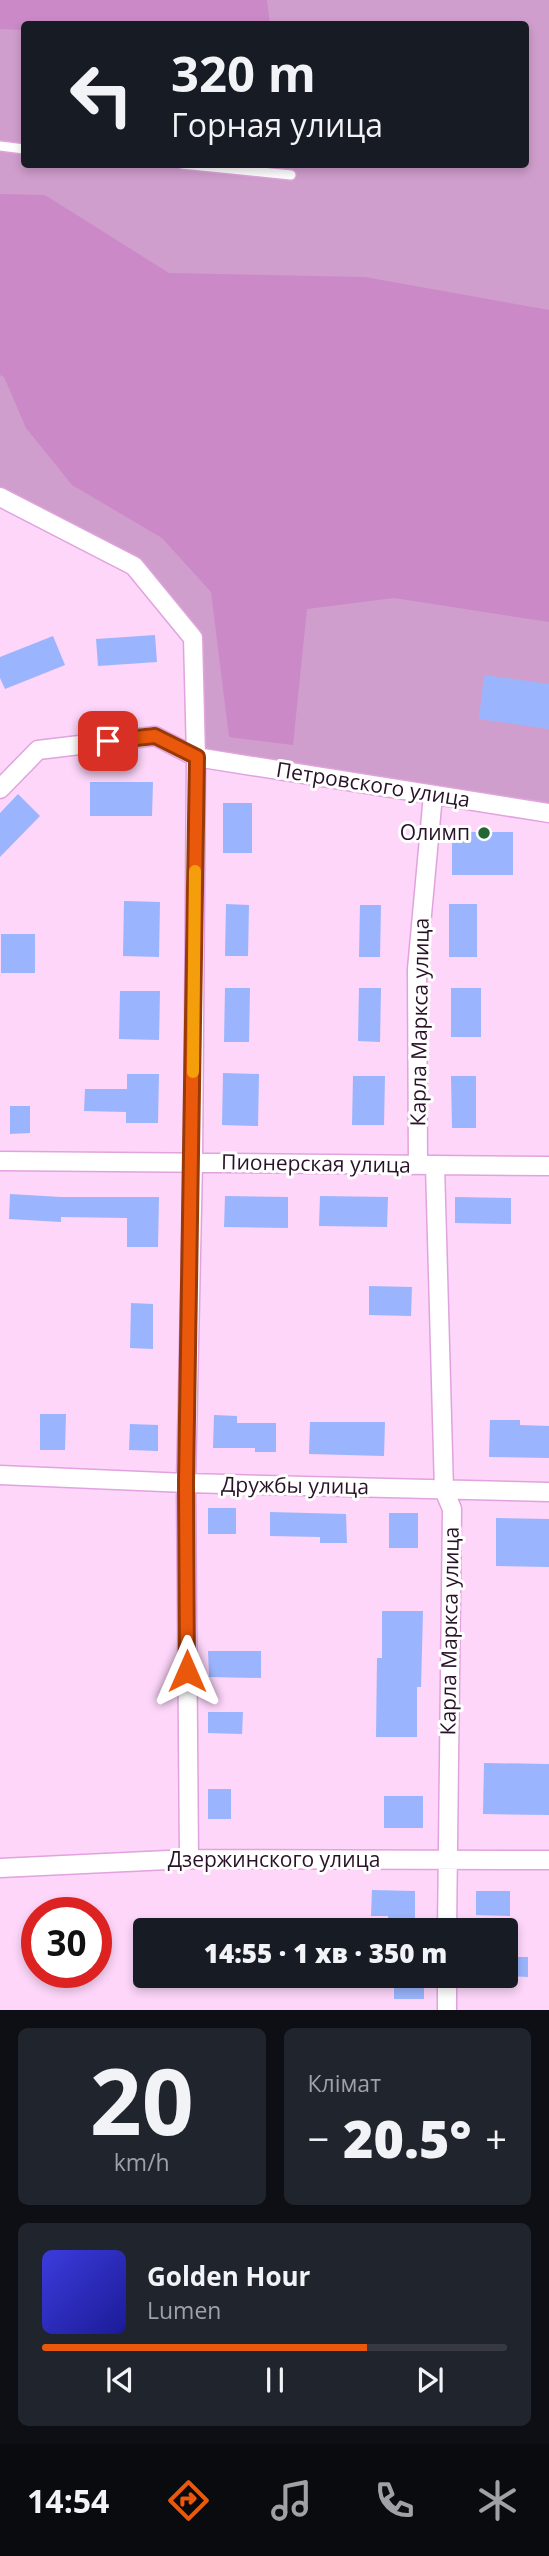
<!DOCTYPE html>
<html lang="uk">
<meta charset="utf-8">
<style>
body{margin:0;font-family:"Open Sans",sans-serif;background:#20242c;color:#f1f3f6;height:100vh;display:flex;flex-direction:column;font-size:26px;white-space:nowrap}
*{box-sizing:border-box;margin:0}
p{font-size:23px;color:#9ea1a6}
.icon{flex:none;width:38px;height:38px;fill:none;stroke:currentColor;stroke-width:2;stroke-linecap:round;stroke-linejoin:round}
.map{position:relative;height:2010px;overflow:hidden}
.panel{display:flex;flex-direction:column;gap:18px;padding:18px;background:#0d0f14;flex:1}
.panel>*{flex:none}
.guide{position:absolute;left:21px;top:21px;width:508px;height:147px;border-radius:7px;box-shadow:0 4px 10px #0003;background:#171b24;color:#f1f3f6;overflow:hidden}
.speed{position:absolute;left:21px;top:1897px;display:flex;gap:14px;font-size:35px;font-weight:700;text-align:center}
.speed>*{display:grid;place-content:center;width:91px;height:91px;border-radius:50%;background:#171b24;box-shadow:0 4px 10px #0003;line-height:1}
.speed .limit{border:10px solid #d22;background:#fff;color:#111}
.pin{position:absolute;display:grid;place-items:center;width:60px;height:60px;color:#fff;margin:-30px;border-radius:14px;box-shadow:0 4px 10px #0006}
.me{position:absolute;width:77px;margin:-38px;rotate:0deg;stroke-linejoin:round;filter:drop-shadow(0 0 5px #0008)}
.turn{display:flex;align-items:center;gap:24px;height:147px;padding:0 35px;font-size:32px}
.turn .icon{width:91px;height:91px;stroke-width:2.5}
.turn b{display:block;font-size:49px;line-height:60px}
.big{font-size:52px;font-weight:800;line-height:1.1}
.panel .widget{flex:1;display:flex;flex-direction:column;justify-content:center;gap:10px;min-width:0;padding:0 24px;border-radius:10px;background:#20242c}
.panel .dial{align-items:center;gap:0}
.dial b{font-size:91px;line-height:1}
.song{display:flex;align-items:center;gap:21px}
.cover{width:84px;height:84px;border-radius:10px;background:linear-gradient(135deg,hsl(240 70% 55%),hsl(240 70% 35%))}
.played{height:7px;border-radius:4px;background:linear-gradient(90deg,#ea580c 70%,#363941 70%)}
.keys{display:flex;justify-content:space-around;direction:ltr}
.heat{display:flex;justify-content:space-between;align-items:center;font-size:38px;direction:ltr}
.panel .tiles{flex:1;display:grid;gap:18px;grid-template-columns:1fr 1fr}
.widget:last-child{grid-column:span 2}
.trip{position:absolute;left:133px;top:1918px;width:385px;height:70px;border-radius:7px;background:#171b24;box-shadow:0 4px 10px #0003;font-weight:800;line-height:70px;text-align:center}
.dock{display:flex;height:112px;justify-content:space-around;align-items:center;background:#090b0e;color:#9ea1a6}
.dock .icon{width:49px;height:49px}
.dock .selected{color:#ea580c}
.dock b{font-size:32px;color:#f1f3f6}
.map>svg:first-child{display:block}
.green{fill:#d09ecd;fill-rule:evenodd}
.forest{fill:#cb89c8}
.building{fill:#9ab5fd}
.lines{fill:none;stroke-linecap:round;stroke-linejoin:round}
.service-casing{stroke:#e1a3de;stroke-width:12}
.minor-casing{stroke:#e1a3de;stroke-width:21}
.service{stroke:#fff;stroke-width:9}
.minor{stroke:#fff;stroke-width:18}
.route-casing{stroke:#983908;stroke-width:18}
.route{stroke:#ea580c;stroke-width:12}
.slow{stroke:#f59e0b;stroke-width:12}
.poi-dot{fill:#226733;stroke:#fff;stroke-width:2.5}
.labels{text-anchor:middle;stroke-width:6;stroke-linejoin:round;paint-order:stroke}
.street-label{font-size:21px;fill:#291228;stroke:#fff}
.poi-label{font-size:21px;fill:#291228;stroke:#fff;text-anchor:end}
</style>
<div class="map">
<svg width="549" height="2010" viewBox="0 0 549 2010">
<rect width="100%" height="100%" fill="#fdd6fa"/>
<!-- green -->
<path class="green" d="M 0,0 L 549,0 L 549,813 L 196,757 L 193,638 L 134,566 L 0,497 ZM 24,24 L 525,24 L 525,164 L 24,164 Z"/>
<!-- forest -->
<path class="forest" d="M 0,0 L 267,0 L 270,24 L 24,24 L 24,30 L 0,29 Z
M 0,194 L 45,195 L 169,273 L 365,277 L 549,310 L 549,622 L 394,598 L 307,609 L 293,745 L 229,737 L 211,592 L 162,538 L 72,485 L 26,428 L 4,377 L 0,375 Z"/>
<!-- building -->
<path class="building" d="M 155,635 L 157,662 L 98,666 L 96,639 Z
M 53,636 L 65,665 L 5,689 L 0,678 L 0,657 Z
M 484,675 L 549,684 L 549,729 L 479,719 Z
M 90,782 L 153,782 L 152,816 L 90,816 Z
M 18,794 L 40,816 L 0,857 L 0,813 Z
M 223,803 L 252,803 L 252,853 L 223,853 Z
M 452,832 L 513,832 L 513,875 L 452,875 Z
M 124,901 L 160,902 L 159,957 L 123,956 Z
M 226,904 L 249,905 L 248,956 L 225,956 Z
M 449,904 L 477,904 L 477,957 L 449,957 Z
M 360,905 L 381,905 L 380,957 L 359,957 Z
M 1,934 L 35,934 L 35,973 L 1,973 Z
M 225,988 L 250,988 L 249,1042 L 224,1042 Z
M 359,988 L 381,988 L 380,1042 L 358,1041 Z
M 451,988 L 481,988 L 481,1037 L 451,1037 Z
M 120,991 L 160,991 L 159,1040 L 119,1039 Z
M 223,1073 L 259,1074 L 258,1126 L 222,1125 Z
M 127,1074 L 159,1074 L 158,1123 L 126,1123 L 126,1112 L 84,1111 L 85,1089 L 127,1089 Z
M 353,1076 L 385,1076 L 384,1125 L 352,1125 Z
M 451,1076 L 476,1076 L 476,1128 L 452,1128 Z
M 10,1106 L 30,1106 L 30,1133 L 10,1134 Z
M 10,1194 L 61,1197 L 159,1197 L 158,1247 L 127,1247 L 127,1218 L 61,1217 L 61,1222 L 9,1219 Z
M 225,1196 L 288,1197 L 288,1228 L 224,1227 Z
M 320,1196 L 388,1197 L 387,1227 L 319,1226 Z
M 455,1197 L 511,1198 L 511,1224 L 455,1223 Z
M 369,1286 L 412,1287 L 411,1316 L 369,1315 Z
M 131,1303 L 153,1304 L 153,1349 L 130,1348 Z
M 40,1414 L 66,1414 L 65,1450 L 40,1450 Z
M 214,1415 L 237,1416 L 237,1423 L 276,1423 L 276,1452 L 255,1452 L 255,1448 L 213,1448 Z
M 490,1420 L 520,1420 L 520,1425 L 549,1426 L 549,1458 L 489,1457 Z
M 310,1422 L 385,1422 L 384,1456 L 309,1454 Z
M 130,1424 L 158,1425 L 158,1451 L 129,1450 Z
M 208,1508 L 236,1508 L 236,1534 L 208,1534 Z
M 270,1512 L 346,1514 L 347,1543 L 320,1543 L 320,1537 L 270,1536 Z
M 389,1513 L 418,1513 L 418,1548 L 389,1548 Z
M 496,1518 L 549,1519 L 549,1567 L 496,1566 Z
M 382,1611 L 423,1611 L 421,1687 L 417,1687 L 417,1737 L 376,1737 L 377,1658 L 382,1658 Z
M 208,1651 L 261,1651 L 261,1678 L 209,1677 Z
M 208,1712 L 243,1712 L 242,1734 L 208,1733 Z
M 484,1763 L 549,1764 L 549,1815 L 483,1814 Z
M 208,1789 L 231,1789 L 231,1819 L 208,1819 Z
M 384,1796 L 423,1796 L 423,1828 L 384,1828 Z
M 372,1890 L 415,1891 L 415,1930 L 388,1930 L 388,1916 L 371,1916 Z
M 476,1891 L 510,1891 L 510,1916 L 476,1915 Z
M 506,1957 L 528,1957 L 528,1977 L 506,1976 Z
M 394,1976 L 424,1976 L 424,1999 L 394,1999 Z"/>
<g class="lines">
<!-- service casing -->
<g class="service-casing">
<path id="service" d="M 0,146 L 24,149
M 182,164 L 291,175"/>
</g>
<!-- minor casing -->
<g class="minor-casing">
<path id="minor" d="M 0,497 L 134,566 L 193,638 L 196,757 L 193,1163 L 186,1483 L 189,1859
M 0,789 L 38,750 L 155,736 L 196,757 L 549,813
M 0,1161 L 549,1166
M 418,1165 L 417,969 L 433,795
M 435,1165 L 444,1490 L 452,1509 L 447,1930
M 0,1475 L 186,1483 L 549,1492
M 0,1868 L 189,1859 L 549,1860
M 447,2010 L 447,1976"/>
</g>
<!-- service -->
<use href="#service" class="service"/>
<!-- minor -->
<use href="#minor" class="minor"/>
</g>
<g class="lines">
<!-- route casing -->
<g class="route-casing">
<path id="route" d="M 108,741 L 155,736 L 197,757 L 186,1483 L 187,1671"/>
</g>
<!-- route -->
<use href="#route" class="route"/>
<!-- slow -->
<path class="slow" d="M 193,1072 L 195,871"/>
</g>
<!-- markers -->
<circle class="poi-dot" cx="484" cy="833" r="7"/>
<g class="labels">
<!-- street labels -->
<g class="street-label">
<text transform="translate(373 785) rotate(9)" y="7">Петровского улица</text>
<text transform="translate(420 1022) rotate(-89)" y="7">Карла Маркса улица</text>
<text transform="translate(316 1164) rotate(1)" y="7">Пионерская улица</text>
<text transform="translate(295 1486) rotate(1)" y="7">Дружбы улица</text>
<text transform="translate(450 1631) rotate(-89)" y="7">Карла Маркса улица</text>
<text x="274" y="1867">Дзержинского улица</text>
</g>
<!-- poi labels -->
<g class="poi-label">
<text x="470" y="840">Олимп</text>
</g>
</g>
</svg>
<div class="speed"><div class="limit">30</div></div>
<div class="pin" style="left:108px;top:741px;background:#d93025"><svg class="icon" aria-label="arrive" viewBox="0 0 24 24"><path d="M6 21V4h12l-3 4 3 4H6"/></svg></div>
<svg class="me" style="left:187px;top:1671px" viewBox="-20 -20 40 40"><path d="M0-17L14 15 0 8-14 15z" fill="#ea580c" stroke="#fff" stroke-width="4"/></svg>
<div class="trip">14:55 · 1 хв · 350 m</div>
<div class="guide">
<div class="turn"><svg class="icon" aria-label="left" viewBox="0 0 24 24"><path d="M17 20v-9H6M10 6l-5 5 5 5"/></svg><div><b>320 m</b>Горная улица</div></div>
</div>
</div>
<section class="panel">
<div class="tiles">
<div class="widget dial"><b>20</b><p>km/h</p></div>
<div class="widget"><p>Клімат</p>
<div class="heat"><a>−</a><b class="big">20.5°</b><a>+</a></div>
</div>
<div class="widget">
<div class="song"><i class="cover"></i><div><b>Golden Hour</b><p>Lumen</p></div></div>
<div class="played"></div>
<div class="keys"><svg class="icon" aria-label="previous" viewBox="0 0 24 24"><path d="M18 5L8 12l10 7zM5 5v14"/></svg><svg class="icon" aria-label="pause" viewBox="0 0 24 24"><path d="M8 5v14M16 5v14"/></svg><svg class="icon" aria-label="next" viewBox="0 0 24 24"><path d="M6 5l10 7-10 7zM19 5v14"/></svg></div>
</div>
</div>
</section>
<nav class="dock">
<b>14:54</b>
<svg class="icon selected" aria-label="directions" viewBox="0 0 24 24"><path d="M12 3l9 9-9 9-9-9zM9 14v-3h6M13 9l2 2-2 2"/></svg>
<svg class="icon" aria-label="music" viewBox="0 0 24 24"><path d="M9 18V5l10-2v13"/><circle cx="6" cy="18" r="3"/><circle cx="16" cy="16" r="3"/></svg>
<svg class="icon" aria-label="phone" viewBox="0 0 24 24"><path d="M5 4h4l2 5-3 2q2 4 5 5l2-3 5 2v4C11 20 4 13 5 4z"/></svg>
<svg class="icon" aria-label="climate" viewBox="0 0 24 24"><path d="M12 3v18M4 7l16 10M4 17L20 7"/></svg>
</nav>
